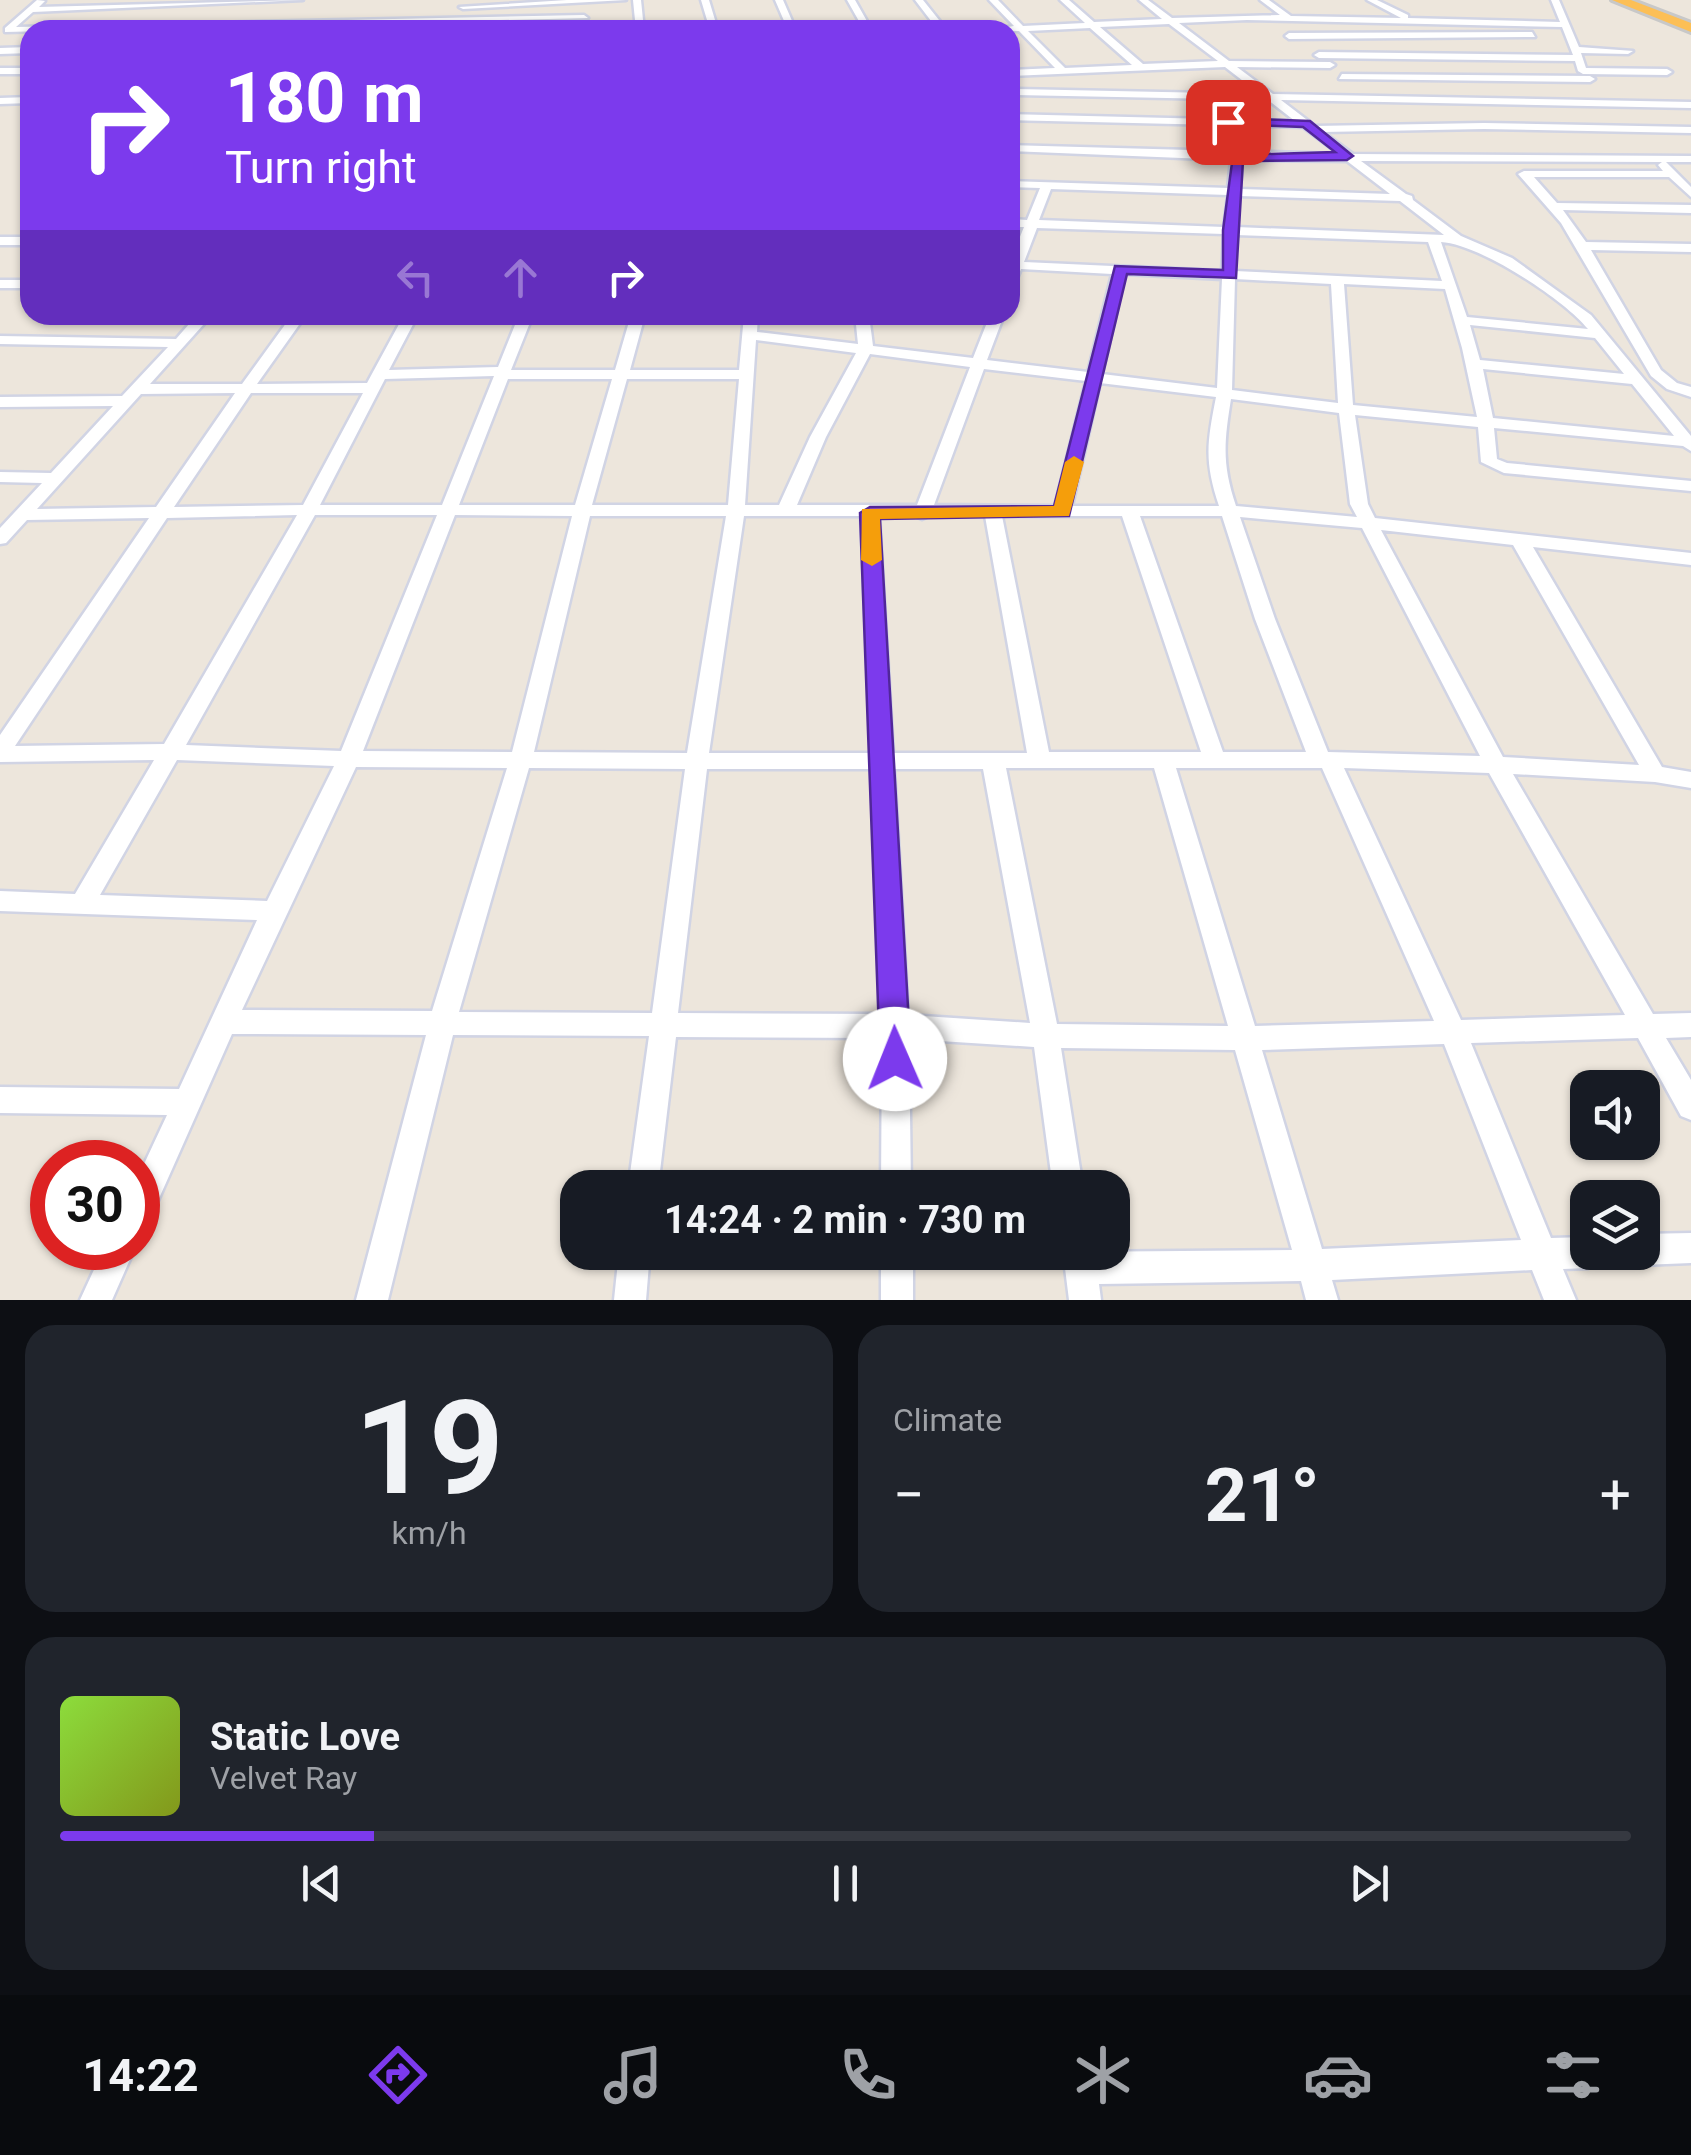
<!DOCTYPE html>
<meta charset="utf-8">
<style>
body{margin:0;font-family:Roboto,sans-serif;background:#20242c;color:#f1f3f6;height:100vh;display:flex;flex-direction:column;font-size:38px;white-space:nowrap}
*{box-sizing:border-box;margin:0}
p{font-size:32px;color:#9ea1a6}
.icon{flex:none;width:55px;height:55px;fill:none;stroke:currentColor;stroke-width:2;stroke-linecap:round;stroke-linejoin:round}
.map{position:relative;height:1300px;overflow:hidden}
.panel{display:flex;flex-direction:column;gap:25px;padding:25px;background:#0d0f14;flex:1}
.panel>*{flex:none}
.hud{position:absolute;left:20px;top:20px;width:1000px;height:305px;border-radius:30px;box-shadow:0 2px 8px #0004;background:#7c3aed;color:#fff;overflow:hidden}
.tools{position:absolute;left:1570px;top:1070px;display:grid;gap:20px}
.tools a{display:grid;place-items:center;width:90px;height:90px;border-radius:20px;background:#171b24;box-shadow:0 2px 8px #0004;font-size:50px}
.speed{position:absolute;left:30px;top:1140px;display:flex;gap:20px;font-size:50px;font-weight:700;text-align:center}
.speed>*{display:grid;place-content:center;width:130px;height:130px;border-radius:50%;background:#171b24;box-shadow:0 2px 8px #0004;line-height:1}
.speed .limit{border:15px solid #d22;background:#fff;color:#111}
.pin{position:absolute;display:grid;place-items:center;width:85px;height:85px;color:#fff;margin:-42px;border-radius:20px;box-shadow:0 5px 15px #0006}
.me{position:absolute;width:110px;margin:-55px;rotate:359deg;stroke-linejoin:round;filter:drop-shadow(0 0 8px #0008)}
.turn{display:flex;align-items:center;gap:35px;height:210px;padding:0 40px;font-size:45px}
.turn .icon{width:130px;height:130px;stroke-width:2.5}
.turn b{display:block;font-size:70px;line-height:85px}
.lanes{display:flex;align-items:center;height:95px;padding:0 40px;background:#0003;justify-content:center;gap:50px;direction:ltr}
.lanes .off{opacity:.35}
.big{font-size:75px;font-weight:700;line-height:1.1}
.panel .tile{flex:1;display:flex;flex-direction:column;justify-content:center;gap:15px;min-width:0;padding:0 35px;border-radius:30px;background:#20242c}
.panel .dial{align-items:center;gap:0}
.dial b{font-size:130px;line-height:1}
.song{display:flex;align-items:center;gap:30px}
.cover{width:120px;height:120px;border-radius:15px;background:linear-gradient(135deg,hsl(90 70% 55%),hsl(70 70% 35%))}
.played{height:10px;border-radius:5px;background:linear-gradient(90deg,#7c3aed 20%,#363941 20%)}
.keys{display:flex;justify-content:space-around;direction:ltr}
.heat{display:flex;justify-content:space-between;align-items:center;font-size:55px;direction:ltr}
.panel .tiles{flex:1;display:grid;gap:25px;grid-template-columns:1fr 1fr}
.tile:last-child{grid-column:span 2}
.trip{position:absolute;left:560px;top:1170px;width:570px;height:100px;border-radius:30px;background:#171b24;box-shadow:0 2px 8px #0004;font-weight:700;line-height:100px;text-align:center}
.tabs{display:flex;height:160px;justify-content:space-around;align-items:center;background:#090b0e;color:#9ea1a6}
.tabs .icon{width:70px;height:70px}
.tabs .on{color:#7c3aed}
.tabs b{font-size:45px;color:#f1f3f6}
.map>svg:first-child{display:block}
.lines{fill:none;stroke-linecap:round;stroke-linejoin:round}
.minor-casing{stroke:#d1d4e4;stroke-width:5}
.trunk-casing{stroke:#c8c8c8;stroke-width:6}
.minor{fill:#fff;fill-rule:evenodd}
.trunk{fill:#fcbf56;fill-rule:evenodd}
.route{fill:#7c3aed;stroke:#51269a;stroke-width:2.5}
.slow{fill:#f59e0b}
</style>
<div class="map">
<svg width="1691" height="1300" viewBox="0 0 1691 1300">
<rect width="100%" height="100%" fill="#ede6dc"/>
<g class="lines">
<!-- minor casing -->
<g class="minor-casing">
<path id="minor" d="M 37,0 L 45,1 L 39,7 L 303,0 L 33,12 L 16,27 L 584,15 L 588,18 L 5,32 L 5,28 Z
M 567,0 L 626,0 L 463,9 L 459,7 Z
M 633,0 L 641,0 L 644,30 L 636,30 Z
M 701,0 L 709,0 L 718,30 L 710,30 Z
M 775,0 L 783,0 L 796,30 L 788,30 Z
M 847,0 L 855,0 L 872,30 L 864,30 Z
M 915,0 L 923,0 L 947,30 L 938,30 Z
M 989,0 L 998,0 L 1023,26 L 1085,23 L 1060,0 L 1069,0 L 1094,22 L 1162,19 L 1139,0 L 1148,0 L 1172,18 L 1280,15 L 1260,0 L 1269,0 L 1291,16 L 1401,18 L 1367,0 L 1377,0 L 1408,15 L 1408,18 L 1560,22 L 1551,0 L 1559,0 L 1579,47 L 1633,51 L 1628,54 L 1581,53 L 1586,68 L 1667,69 L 1672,72 L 1667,75 L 1583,74 L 1578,71 L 1575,61 L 1319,58 L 1314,55 L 1319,52 L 1573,55 L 1562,27 L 1247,20 L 1179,23 L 1229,61 L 1330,62 L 1335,65 L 1330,68 L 1237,67 L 1273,94 L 1691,102 L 1691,108 L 1281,100 L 1315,126 L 1484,123 L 1691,127 L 1691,133 L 1484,129 L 1323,132 L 1353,154 L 1691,156 L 1691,162 L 1666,162 L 1691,187 L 1691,197 L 1669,177 L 1534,177 L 1557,203 L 1691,205 L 1691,213 L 1563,210 L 1586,242 L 1691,244 L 1691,252 L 1591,250 L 1661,370 L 1677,383 L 1691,387 L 1691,397 L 1667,389 L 1651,376 L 1561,223 L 1518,174 L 1524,171 L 1663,171 L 1658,165 L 1662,162 L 1361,161 L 1406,194 L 1412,196 L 1413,200 L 1461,236 L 1512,258 L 1591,315 L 1691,436 L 1691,451 L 1683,446 L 1494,428 L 1497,459 L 1507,463 L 1691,481 L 1691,491 L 1504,473 L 1481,462 L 1478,427 L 1355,415 L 1368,504 L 1375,518 L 1691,553 L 1691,565 L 1533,547 L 1662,767 L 1691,772 L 1691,788 L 1655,782 L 1513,774 L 1653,1014 L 1691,1013 L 1691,1037 L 1666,1038 L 1691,1080 L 1691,1120 L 1681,1116 L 1638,1038 L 1471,1043 L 1551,1238 L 1588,1237 L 1588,1252 L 1603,1252 L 1599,1263 L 1588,1268 L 1563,1269 L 1576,1300 L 1544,1300 L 1532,1270 L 1332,1280 L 1338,1300 L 1306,1300 L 1301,1281 L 1099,1284 L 1101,1300 L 1069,1300 L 1063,1252 L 1292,1250 L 1235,1050 L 1061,1048 L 1083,1188 L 1053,1188 L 1034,1047 L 909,1039 L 911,1188 L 881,1188 L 882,1038 L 676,1037 L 658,1188 L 628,1188 L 649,1036 L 453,1035 L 388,1300 L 356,1300 L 426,1035 L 232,1034 L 149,1221 L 138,1225 L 138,1177 L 167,1115 L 0,1113 L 0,1087 L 179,1089 L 257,920 L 0,911 L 0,891 L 75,894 L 154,760 L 0,762 L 0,735 L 149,518 L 27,520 L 6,543 L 0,544 L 0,528 L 42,483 L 0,482 L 0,472 L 51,473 L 113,406 L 0,407 L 0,397 L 122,396 L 168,347 L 0,344 L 0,336 L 176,339 L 197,315 L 212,315 L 150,384 L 242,384 L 292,315 L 306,315 L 257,384 L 367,383 L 404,315 L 418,315 L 389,370 L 498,367 L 519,315 L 533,315 L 511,370 L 615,370 L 631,315 L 645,315 L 630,370 L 739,370 L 744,315 L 758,315 L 757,332 L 858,344 L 855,315 L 869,315 L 873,346 L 973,358 L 990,315 L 1004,315 L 987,360 L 1088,372 L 1112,274 L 1021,269 L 1015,283 L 1010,284 L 1010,261 L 1024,227 L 1010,227 L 1010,219 L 1027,220 L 1040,188 L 1010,187 L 1010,181 L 1228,188 L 1231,160 L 1010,151 L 1010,145 L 1339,154 L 1303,127 L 1010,120 L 1010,114 L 1295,121 L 1268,100 L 1010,95 L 1010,89 L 1260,94 L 1225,67 L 1010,76 L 1010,70 L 1055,68 L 1019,31 L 988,30 L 1014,26 ZM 1169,24 L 1218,61 L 1143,64 L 1100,27 ZM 1090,28 L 1132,65 L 1065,68 L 1028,31 ZM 1242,160 L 1347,161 L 1390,194 L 1240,189 ZM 1051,189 L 1228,195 L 1224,227 L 1039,220 ZM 1239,196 L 1400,201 L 1444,235 L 1236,227 ZM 1037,228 L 1224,234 L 1222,271 L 1024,262 ZM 1236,235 L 1428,242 L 1442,281 L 1235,271 ZM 1441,242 C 1479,244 1564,299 1588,329 L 1467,317 ZM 1125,274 L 1222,279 L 1217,388 L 1102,374 ZM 1235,279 L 1331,284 L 1338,403 L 1232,390 ZM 1344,284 L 1445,289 L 1462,348 L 1477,417 L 1353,405 ZM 1470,325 L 1595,338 L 1624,374 L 1480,360 ZM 756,340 L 856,353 L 810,437 L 779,505 L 745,505 ZM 870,354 L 970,367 L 917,505 L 797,505 L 826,437 ZM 984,369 L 1086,381 L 1055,506 L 934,505 ZM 1483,369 L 1632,384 L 1674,436 L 1493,418 ZM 494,376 L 442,505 L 320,505 L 385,379 ZM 508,379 L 612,379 L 575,505 L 459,505 ZM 627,379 L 739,379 L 728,505 L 592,505 ZM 1100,383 L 1216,397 C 1207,443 1204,461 1219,506 L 1072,506 ZM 235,393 L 156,507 L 37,509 L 141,394 ZM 251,393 L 363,393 L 303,505 L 174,507 ZM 1231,399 L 1339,413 L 1350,504 L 1357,517 L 1236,506 C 1222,464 1224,443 1231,399 ZM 297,515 L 164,744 L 15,746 L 167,518 ZM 315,515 L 437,515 L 341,751 L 186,745 ZM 455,515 L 572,516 L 512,752 L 363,751 ZM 590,516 L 726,516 L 687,753 L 534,752 ZM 744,516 L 861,516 L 871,753 L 709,753 ZM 879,516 L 915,516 L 922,519 L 929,516 L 985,516 L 1027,753 L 893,753 ZM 1002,516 L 1122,516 L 1201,752 L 1049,752 ZM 1140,516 L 1222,516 L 1255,619 L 1306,752 L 1223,752 ZM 1240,517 L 1362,528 L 1480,756 L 1328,752 L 1275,619 ZM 1381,530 L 1513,545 L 1639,765 L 1503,757 ZM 177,760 L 334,766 L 267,901 L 100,895 ZM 356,767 L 507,768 L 432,1011 L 242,1010 ZM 529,768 L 685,769 L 652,1013 L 459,1012 ZM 1006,768 L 1154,768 L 1228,1026 L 1057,1024 ZM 1176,768 L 1322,768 L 1434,1021 L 1255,1026 ZM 1344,768 L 1489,773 L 1625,1015 L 1461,1020 ZM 707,769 L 871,769 L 881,1014 L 678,1013 ZM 894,769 L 983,769 L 1030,1023 L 908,1015 ZM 1444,1044 L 1521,1240 L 1322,1249 L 1262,1050 Z
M 1532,32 L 1535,37 L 1289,39 L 1285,36 L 1289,33 Z
M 30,47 L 30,53 L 0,54 L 0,48 Z
M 0,68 L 30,68 L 30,74 L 0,74 Z
M 1342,74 L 1590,76 L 1595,79 L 1590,82 L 1339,79 Z
M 30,97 L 30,103 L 0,104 L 0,98 Z
M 0,237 L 30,237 L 30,245 L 0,245 Z
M 0,280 L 30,280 L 30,288 L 0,288 Z
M 1691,1233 L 1691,1263 L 1642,1265 L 1631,1261 L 1628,1252 L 1642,1252 L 1642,1234 Z
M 104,1248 L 135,1248 L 112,1300 L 80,1300 Z
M 619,1252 L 650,1252 L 646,1300 L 614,1300 Z
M 881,1252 L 913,1252 L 913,1300 L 881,1300 Z"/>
</g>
<!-- trunk casing -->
<g class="trunk-casing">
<path id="trunk" d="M 1612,0 L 1631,0 L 1691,23 L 1691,32 Z"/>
</g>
<!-- minor -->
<use href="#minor" class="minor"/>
<!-- trunk -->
<use href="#trunk" class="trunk"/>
</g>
<!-- route -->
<path class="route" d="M 1228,118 L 1310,121 L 1353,156 L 1347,160 L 1243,161 L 1236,278 L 1127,274 L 1069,516 L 880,519 L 911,1059 L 906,1069 L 895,1073 L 884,1069 L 880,1059 L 860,513 L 870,507 L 1054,506 L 1115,266 L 1223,270 L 1223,230 L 1233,155 L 1335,152 L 1303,127 L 1224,124 Z"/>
<!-- slow -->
<path class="slow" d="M 1074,456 L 1084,462 L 1069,516 L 880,519 L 882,560 L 872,566 L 861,560 L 862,509 L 1054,506 L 1065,462 Z"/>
</svg>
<div class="tools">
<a><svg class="icon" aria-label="sound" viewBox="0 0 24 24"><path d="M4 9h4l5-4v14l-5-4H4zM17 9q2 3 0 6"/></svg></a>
<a><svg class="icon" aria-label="layers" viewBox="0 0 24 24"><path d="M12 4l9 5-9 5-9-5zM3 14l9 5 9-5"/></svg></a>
</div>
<div class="speed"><div class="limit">30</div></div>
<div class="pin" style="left:1228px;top:122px;background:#d93025"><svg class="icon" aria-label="arrive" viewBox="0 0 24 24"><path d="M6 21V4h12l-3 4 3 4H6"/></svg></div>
<svg class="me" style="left:895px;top:1059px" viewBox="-20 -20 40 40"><circle r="19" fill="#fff"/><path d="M0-13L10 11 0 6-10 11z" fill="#7c3aed"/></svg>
<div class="trip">14:24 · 2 min · 730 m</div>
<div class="hud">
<div class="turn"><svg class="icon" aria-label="right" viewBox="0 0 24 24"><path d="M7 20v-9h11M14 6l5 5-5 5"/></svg><div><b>180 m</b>Turn right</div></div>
<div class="lanes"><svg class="icon off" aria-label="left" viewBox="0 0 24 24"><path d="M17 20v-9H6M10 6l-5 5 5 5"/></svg><svg class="icon off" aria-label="ahead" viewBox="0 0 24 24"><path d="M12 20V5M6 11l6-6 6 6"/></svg><svg class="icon" aria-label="right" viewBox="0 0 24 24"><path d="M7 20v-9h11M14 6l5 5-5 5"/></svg></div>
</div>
</div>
<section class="panel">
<div class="tiles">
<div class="tile dial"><b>19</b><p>km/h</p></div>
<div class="tile"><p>Climate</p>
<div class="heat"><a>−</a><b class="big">21°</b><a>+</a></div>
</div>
<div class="tile">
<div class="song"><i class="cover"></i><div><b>Static Love</b><p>Velvet Ray</p></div></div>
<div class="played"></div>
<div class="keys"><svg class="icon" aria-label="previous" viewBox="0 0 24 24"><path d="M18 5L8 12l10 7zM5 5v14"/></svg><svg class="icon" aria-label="pause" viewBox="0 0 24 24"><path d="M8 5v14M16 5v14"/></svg><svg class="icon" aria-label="next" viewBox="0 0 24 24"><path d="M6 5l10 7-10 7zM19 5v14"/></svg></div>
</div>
</div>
</section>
<nav class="tabs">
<b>14:22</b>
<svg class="icon on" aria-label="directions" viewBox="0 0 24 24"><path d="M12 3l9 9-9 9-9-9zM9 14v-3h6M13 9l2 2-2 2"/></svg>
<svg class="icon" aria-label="music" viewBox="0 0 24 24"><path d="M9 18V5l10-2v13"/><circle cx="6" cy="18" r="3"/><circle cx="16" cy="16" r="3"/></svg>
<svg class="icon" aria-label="phone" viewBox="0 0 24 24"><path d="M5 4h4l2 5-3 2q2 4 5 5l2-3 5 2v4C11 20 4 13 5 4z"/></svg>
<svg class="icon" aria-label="climate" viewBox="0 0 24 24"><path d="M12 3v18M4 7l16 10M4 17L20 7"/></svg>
<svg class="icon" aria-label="car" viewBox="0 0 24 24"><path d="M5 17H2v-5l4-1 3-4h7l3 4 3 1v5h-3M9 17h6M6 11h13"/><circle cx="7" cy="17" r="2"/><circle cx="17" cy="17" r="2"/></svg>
<svg class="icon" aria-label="filters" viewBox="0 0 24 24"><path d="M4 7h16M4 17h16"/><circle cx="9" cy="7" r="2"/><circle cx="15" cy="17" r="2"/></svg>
</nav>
